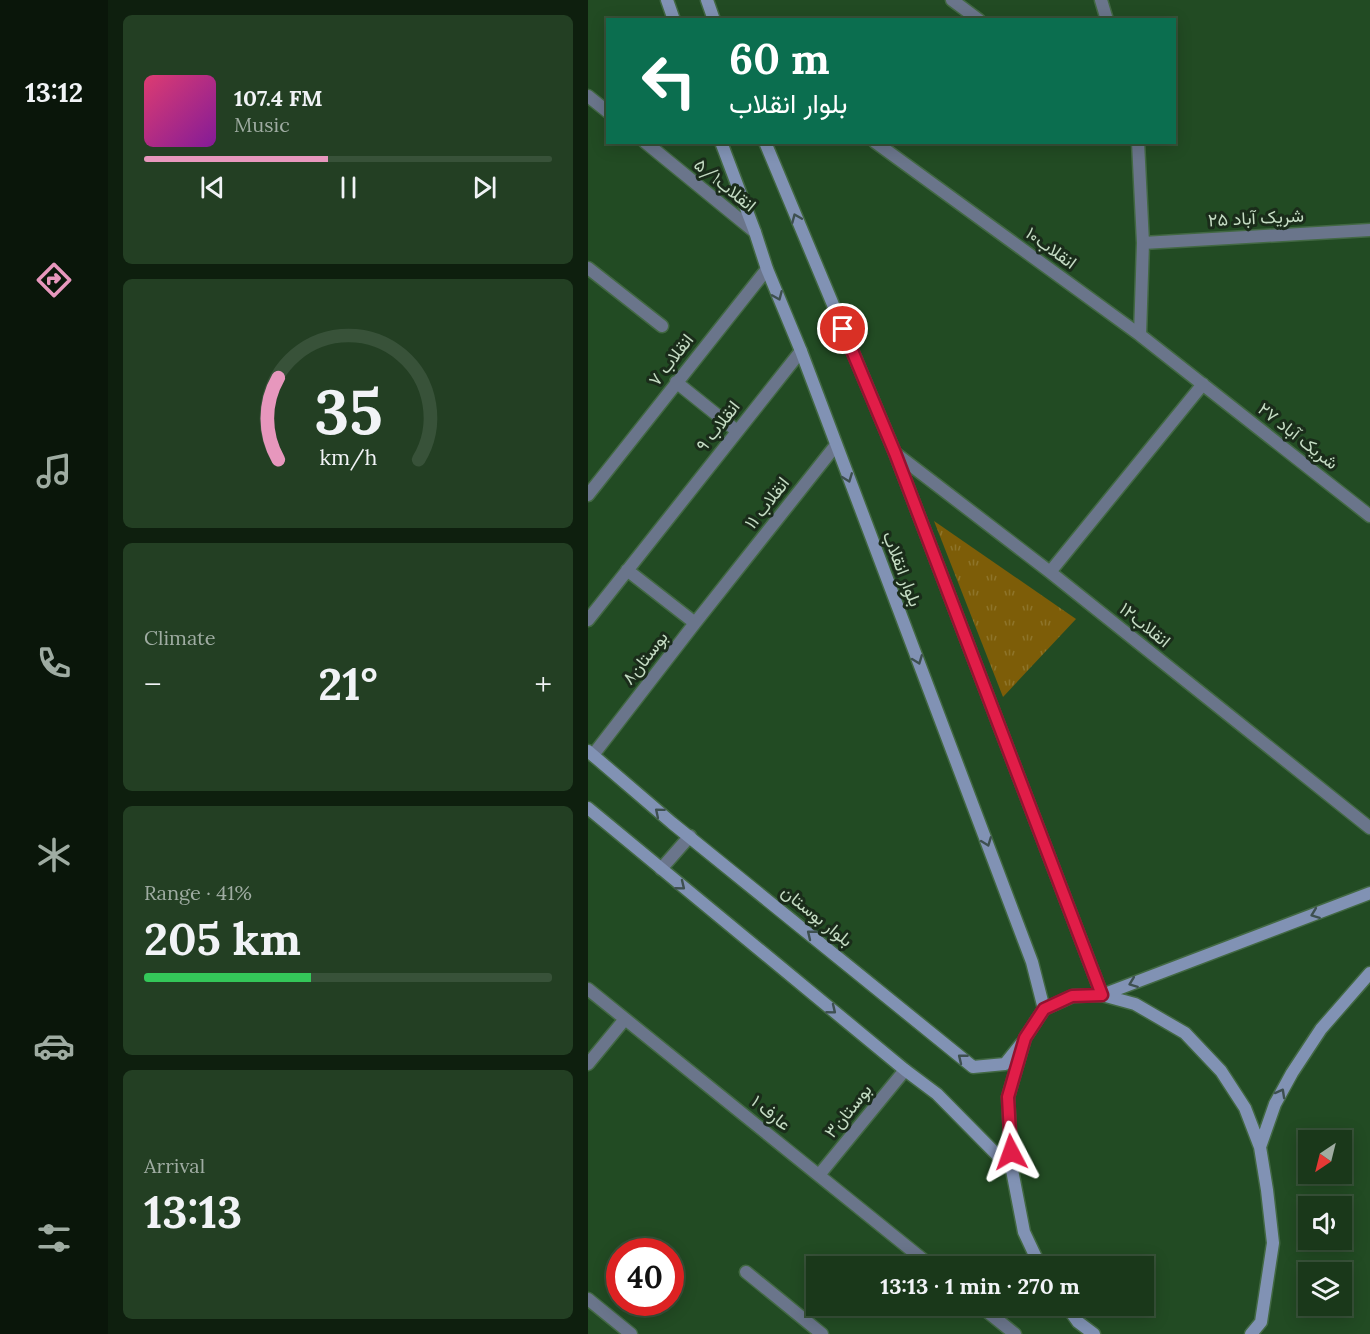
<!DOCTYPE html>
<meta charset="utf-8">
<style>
body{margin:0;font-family:Lora,Vazirmatn,serif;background:#233f23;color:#f1f3f6;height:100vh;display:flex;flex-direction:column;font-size:22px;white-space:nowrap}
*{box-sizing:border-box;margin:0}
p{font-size:20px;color:#9faca2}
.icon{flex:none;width:33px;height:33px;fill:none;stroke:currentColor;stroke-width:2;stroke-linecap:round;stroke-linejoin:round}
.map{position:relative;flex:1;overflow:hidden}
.drawer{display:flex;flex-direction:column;gap:15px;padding:15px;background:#0e1f0e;width:480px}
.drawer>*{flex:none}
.top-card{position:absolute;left:18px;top:18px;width:570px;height:126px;border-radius:0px;box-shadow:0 3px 15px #0003,0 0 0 2px #385239;background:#0b6e4f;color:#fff;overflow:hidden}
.needle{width:39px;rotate:215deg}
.controls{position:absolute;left:710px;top:1130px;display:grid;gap:12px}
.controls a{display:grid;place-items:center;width:54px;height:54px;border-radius:0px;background:#1a381a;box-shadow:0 3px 15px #0003,0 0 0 2px #385239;font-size:30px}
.speed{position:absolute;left:18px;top:1238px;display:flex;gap:12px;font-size:30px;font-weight:700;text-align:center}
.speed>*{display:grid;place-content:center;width:78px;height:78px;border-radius:50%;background:#1a381a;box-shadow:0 3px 15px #0003,0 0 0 2px #385239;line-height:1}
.speed .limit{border:9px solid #d22;background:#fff;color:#111}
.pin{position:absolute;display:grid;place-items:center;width:51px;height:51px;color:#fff;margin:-26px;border:3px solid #fff;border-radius:50%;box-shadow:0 2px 6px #0007}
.me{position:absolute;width:66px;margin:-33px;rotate:356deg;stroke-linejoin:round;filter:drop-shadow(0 0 4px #0008)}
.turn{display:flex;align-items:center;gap:21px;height:126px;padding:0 24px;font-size:27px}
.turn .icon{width:78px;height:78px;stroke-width:2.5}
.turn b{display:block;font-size:42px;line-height:51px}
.big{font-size:45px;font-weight:700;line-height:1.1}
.drawer .widget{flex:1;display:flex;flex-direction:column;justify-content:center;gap:9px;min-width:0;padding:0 21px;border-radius:9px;background:#233f23}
.drawer .dial{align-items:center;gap:0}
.dial svg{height:156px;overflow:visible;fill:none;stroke:#385239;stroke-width:7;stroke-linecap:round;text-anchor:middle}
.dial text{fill:#f1f3f6;stroke:none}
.song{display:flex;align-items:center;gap:18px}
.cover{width:72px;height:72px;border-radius:9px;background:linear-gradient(135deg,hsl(340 70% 55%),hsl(290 70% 35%))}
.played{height:6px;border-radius:3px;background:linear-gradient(90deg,#e797bd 45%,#385239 45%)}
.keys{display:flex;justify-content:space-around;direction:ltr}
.heat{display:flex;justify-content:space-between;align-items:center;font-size:33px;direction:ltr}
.charge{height:9px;border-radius:4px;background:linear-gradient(90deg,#34c759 41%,#385239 0)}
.trip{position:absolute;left:218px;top:1256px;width:348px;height:60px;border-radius:0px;background:#1a381a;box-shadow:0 3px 15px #0003,0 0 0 2px #385239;font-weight:700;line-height:60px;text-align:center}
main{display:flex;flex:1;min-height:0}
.menu{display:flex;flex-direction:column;width:108px;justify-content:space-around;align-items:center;background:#0a160a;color:#9faca2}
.menu .icon{width:42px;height:42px}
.menu .active{color:#e797bd}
.menu b{font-size:27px;color:#f1f3f6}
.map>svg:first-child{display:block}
.park{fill:url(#park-tufts)}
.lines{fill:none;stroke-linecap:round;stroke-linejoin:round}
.street-casing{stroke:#426843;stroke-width:15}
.secondary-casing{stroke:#426843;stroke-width:15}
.street{stroke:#6a758b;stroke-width:12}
.secondary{stroke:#8192b4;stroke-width:12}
.oneway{stroke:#3e5050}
.route-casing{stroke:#92132f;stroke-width:15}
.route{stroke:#e11d48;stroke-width:10}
.labels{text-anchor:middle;stroke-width:6;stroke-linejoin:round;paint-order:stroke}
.street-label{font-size:18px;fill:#c4dbc3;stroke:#1a2c1a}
</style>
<main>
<nav class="menu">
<b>13:12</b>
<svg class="icon active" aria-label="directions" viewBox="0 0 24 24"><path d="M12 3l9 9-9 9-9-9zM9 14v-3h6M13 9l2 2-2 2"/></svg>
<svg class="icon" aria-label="music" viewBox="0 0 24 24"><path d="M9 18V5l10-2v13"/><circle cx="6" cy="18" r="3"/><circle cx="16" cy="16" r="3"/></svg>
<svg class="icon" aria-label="phone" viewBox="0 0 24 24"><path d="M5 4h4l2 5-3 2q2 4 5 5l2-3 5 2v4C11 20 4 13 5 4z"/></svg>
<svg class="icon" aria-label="climate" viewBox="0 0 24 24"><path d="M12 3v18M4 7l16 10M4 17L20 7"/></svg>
<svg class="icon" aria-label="car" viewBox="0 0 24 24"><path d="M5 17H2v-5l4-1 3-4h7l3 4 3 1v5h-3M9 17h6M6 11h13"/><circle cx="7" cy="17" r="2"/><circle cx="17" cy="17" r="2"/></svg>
<svg class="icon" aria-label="filters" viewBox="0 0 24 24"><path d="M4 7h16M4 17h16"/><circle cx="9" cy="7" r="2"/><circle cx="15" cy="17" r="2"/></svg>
</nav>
<section class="drawer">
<div class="widget">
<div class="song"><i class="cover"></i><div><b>107.4 FM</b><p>Music</p></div></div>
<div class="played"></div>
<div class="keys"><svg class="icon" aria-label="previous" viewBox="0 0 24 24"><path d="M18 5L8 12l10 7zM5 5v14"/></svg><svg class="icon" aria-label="pause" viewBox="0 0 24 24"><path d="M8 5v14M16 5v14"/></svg><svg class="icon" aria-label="next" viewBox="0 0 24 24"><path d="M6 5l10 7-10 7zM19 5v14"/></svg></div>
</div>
<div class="widget dial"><svg viewBox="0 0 100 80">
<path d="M14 69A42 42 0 1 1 86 69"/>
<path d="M14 69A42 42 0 0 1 14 27" stroke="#e797bd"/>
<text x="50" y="56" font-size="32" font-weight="700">35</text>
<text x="50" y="72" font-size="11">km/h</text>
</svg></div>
<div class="widget"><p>Climate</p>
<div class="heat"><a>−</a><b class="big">21°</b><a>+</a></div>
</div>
<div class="widget"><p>Range · 41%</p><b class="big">205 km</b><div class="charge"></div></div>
<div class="widget"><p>Arrival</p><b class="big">13:13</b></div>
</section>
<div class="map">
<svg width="782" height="1334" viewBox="0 0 782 1334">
<defs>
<pattern id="park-tufts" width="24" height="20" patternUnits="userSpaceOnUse" patternTransform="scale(1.5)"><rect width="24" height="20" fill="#7d5d08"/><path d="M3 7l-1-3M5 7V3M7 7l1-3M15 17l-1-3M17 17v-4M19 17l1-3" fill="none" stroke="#8e742a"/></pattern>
</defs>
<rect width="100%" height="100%" fill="#224b23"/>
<!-- park -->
<path class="park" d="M 346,521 L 488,619 L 415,697 Z"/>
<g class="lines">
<!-- street casing -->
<g class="street-casing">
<path id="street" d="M 364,0 L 391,20
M 513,0 L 519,20
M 0,96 L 20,112
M 57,142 L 167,232
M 287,142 L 552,335 L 782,516
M 550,142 L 555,243 L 552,335
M 555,243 L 782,230
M 0,268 L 74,326
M 88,382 L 149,431
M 307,453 L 462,572 L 782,828
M 0,495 L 179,269
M 39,570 L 107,623
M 462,572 L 615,384
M 0,620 L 213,351
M 5,755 L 107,623 L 248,445
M 73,869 L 102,836
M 0,989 L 343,1266
M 0,1064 L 37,1019
M 231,1175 L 317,1070
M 158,1272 L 234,1334
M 0,1299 L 43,1334
M 391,1305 L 427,1334"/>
</g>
<!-- secondary casing -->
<g class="secondary-casing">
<path id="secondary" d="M 79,0 L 86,20
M 119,0 L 126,20
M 133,142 L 167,232 L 179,269 L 213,351 L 444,962 L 456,1009
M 177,142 L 307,453 L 514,995 L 782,893
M 0,751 L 84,823 L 385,1067 L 417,1064 L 433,1044
M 0,808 L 317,1070 L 349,1094 L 424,1170
M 672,1147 L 687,1104 L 704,1073 L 733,1029 L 782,973
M 452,1266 L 436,1232 L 424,1170 L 420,1097 L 437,1038 L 456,1009 L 485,996 L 514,995 L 547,1004 L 597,1033 L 633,1071 L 657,1108 L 672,1147 L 679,1190 L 685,1243 L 673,1322 L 663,1334
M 478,1305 L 490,1322 L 506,1334"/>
</g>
<!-- street -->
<use href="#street" class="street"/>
<!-- secondary -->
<use href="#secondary" class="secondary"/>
</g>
<!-- one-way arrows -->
<defs><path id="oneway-chevron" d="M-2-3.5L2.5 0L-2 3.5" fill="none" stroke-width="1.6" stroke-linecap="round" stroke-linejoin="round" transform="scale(1.5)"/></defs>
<g class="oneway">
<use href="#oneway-chevron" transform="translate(208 218) rotate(-113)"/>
<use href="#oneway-chevron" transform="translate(190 296) rotate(67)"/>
<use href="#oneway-chevron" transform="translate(260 478) rotate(69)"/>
<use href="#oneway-chevron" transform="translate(330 660) rotate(69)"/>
<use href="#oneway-chevron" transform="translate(71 812) rotate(-140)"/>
<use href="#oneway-chevron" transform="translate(399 842) rotate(69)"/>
<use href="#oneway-chevron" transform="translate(93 886) rotate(39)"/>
<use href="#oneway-chevron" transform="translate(727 914) rotate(159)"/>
<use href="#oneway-chevron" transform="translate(223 934) rotate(-141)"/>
<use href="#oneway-chevron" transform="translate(545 983) rotate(159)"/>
<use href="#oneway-chevron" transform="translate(244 1010) rotate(39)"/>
<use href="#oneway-chevron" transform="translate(374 1058) rotate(-141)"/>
<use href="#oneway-chevron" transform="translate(693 1093) rotate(-61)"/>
</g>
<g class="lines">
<!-- route casing -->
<g class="route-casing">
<path id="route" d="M 255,329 L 307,453 L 514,995 L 484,996 L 456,1009 L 437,1038 L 420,1097 L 423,1152"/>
</g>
<!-- route -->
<use href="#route" class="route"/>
</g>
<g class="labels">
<!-- street labels -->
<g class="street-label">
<text transform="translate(137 185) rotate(39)" y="6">انقلاب۵/۱</text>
<text transform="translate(668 218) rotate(-3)" y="6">شریک آباد ۲۵</text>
<text transform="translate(463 248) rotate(36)" y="6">انقلاب۱۰</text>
<text transform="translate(83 360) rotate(-52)" y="6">انقلاب ۷</text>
<text transform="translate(130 426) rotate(-52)" y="6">انقلاب ۹</text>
<text transform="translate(710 436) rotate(38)" y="6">شریک آباد ۲۷</text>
<text transform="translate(179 503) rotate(-52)" y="6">انقلاب ۱۱</text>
<text transform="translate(314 569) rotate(69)" y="6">بلوار انقلاب</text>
<text transform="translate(557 625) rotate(39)" y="6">انقلاب۱۲</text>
<text transform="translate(57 658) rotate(-52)" y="6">بوستان۸</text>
<text transform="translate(229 916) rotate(39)" y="6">بلوار بوستان</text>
<text transform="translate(260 1111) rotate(-51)" y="6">بوستان۳</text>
<text transform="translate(183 1113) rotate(39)" y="6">عارف ۱</text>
</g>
</g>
</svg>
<div class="controls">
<a><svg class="needle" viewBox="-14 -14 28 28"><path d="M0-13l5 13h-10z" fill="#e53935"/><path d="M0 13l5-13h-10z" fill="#9faca2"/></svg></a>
<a><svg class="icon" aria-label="sound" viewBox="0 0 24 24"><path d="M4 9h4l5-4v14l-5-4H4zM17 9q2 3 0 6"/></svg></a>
<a><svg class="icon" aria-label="layers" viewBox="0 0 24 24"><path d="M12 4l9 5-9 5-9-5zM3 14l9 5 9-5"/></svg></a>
</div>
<div class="speed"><div class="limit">40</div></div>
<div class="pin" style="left:255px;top:329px;background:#d93025"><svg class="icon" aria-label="arrive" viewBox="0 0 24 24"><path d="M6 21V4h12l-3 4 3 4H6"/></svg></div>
<svg class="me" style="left:423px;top:1152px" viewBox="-20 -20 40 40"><path d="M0-17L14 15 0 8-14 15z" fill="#e11d48" stroke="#fff" stroke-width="4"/></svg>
<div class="trip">13:13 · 1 min · 270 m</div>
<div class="top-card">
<div class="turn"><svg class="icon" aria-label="left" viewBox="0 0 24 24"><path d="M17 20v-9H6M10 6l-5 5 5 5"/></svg><div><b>60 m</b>بلوار انقلاب</div></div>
</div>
</div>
</main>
